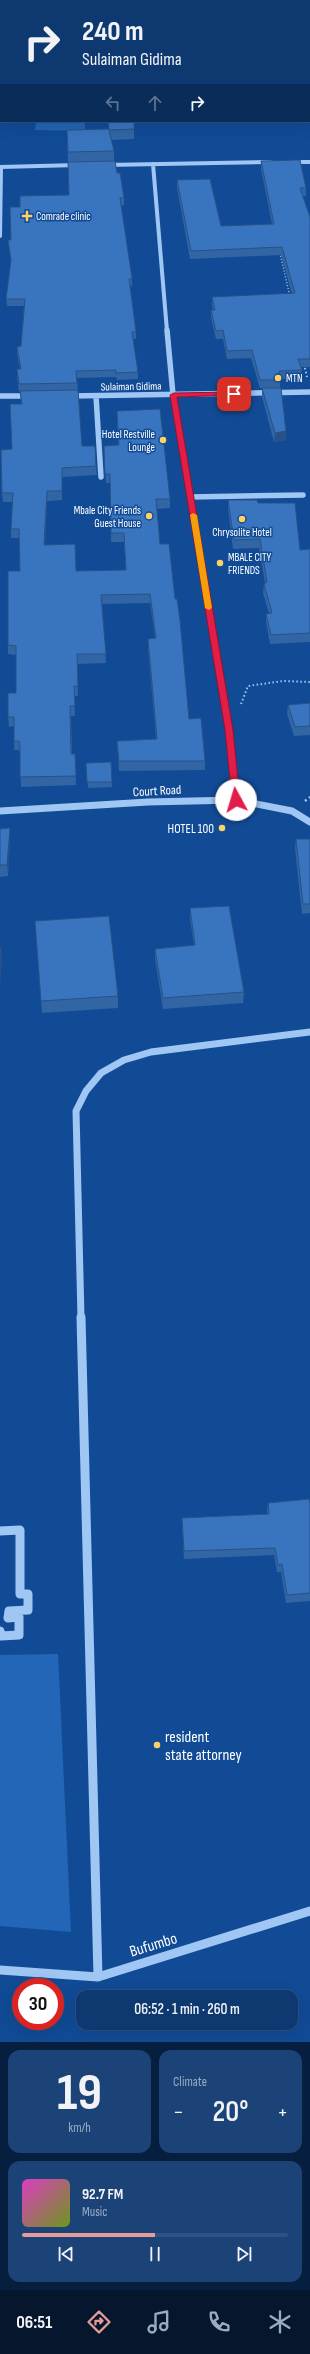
<!DOCTYPE html>
<meta charset="utf-8">
<style>
body{margin:0;font-family:"Sofia Sans Condensed",sans-serif;background:#1b4378;color:#f1f3f6;height:100vh;display:flex;flex-direction:column;font-size:15px;white-space:nowrap}
*{box-sizing:border-box;margin:0}
p{font-size:13px;color:#9aacc3}
.icon{flex:none;width:22px;height:22px;fill:none;stroke:currentColor;stroke-width:2;stroke-linecap:round;stroke-linejoin:round}
.map{position:relative;height:2042px;overflow:hidden}
.side{display:flex;flex-direction:column;gap:8px;padding:8px;background:#071f3e;flex:1}
.side>*{flex:none}
.guide{position:absolute;left:0px;top:0px;width:310px;height:122px;box-shadow:0 4px 16px #0002,0 0 0 1px #2d5283;background:#0d3870;color:#f1f3f6;overflow:hidden}
.speed{position:absolute;left:12px;top:1978px;display:flex;gap:8px;font-size:20px;font-weight:700;text-align:center}
.speed>*{display:grid;place-content:center;width:52px;height:52px;border-radius:50%;background:#0d3870;box-shadow:0 4px 16px #0002,0 0 0 1px #2d5283;line-height:1}
.speed .limit{border:6px solid #d22;background:#fff;color:#111}
.pin{position:absolute;display:grid;place-items:center;width:34px;height:34px;color:#fff;margin:-17px;border-radius:8px;box-shadow:0 2px 6px #0006}
.me{position:absolute;width:44px;margin:-22px;rotate:354deg;stroke-linejoin:round;filter:drop-shadow(0 0 3px #0008)}
.turn{display:flex;align-items:center;gap:14px;height:84px;padding:0 16px;font-size:18px}
.turn .icon{width:52px;height:52px;stroke-width:2.5}
.turn b{display:block;font-size:28px;line-height:34px}
.lanes{display:flex;align-items:center;height:38px;padding:0 16px;background:#0003;justify-content:center;gap:20px;direction:ltr}
.lanes .off{opacity:.35}
.big{font-size:30px;font-weight:600;line-height:1.1}
.side .widget{flex:1;display:flex;flex-direction:column;justify-content:center;gap:6px;min-width:0;padding:0 14px;border-radius:12px;background:#1b4378}
.side .dial{align-items:center;gap:0}
.dial b{font-size:52px;line-height:1}
.song{display:flex;align-items:center;gap:12px}
.cover{width:48px;height:48px;border-radius:6px;background:linear-gradient(135deg,hsl(310 70% 55%),hsl(80 70% 35%))}
.played{height:4px;border-radius:2px;background:linear-gradient(90deg,#e69b98 50%,#2d5283 50%)}
.keys{display:flex;justify-content:space-around;direction:ltr}
.heat{display:flex;justify-content:space-between;align-items:center;font-size:22px;direction:ltr}
.side .tiles{flex:1;display:grid;gap:8px;grid-template-columns:1fr 1fr}
.widget:last-child{grid-column:span 2}
.trip{position:absolute;left:76px;top:1990px;width:222px;height:40px;border-radius:12px;background:#0d3870;box-shadow:0 4px 16px #0002,0 0 0 1px #2d5283;font-weight:600;line-height:40px;text-align:center}
.menu{display:flex;height:64px;justify-content:space-around;align-items:center;background:#05162d;color:#9aacc3}
.menu .icon{width:28px;height:28px}
.menu .on{color:#e69b98}
.menu b{font-size:18px;color:#f1f3f6}
.map>svg:first-child{display:block}
.green{fill:#2365b6}
.lines{fill:none;stroke-linecap:round;stroke-linejoin:round}
.path-far2{stroke:#a0c6f4;stroke-width:1.5;stroke-dasharray:1 2;stroke-linecap:butt}
.path-far1{stroke:#a0c6f4;stroke-width:2;stroke-dasharray:1.5 2.5;stroke-linecap:butt}
.path{stroke:#a0c6f4;stroke-width:2.5;stroke-dasharray:2 3;stroke-linecap:butt}
.minor-far3{stroke:#a0c6f4;stroke-width:4}
.minor-far2{stroke:#a0c6f4;stroke-width:5.5}
.minor-far1{stroke:#a0c6f4;stroke-width:7}
.minor{stroke:#a0c6f4;stroke-width:9}
.wall{fill:#3165a4}
.shaded-wall{fill:#285286}
.building{fill:#3975bf;stroke:#285286}
.route{fill:#e11d48;stroke:#92132f}
.slow{fill:#f59e0b}
.poi-dot{fill:#ffd263;stroke:#114b96;stroke-width:1.5}
.labels{text-anchor:middle;stroke-width:3;stroke-linejoin:round;paint-order:stroke}
.far-poi-label{font-size:11px;fill:#fff;stroke:#114b96;text-anchor:start}
.far-street-label{font-size:11px;fill:#fff;stroke:#114b96}
.street-label{font-size:13px;fill:#fff;stroke:#114b96}
.poi-label{font-size:13px;fill:#fff;stroke:#114b96;text-anchor:end}
.near-poi-label{font-size:16px;fill:#fff;stroke:#114b96;text-anchor:start}
.near-street-label{font-size:16px;fill:#fff;stroke:#114b96}
</style>
<div class="map">
<svg width="310" height="2042" viewBox="0 0 310 2042">
<rect width="100%" height="100%" fill="#114b96"/>
<!-- green -->
<path class="green" d="M 36,121 L 85,121 L 85,131 L 35,130 Z
M 58,1654 L 71,1932 L 0,1926 L 0,1655 Z"/>
<g class="lines">
<!-- path-far2 -->
<path class="path-far2" d="M 280,253 L 290,297"/>
<!-- path-far1 -->
<path class="path-far1" d="M 304,364 L 307,377
M 241,704 L 248,686 L 283,681 L 310,682"/>
<!-- path -->
<path class="path" d="M 305,801 L 310,797"/>
<!-- minor-far3 -->
<path class="minor-far3" d="M 292,162 L 310,162
M 153,164 L 167,331
M 106,165 L 270,162
M 0,167 L 78,165
M 0,236 L 1,167"/>
<!-- minor-far2 -->
<path class="minor-far2" d="M 167,330 L 173,395 L 229,730 L 232,760
M 0,396 L 30,396
M 70,396 L 310,392
M 96,396 L 101,477
M 190,497 L 303,495"/>
<!-- minor-far1 -->
<path class="minor-far1" d="M 232,759 L 236,800
M 0,811 L 148,802 L 236,800 L 292,811 L 310,822
M 81,1318 L 76,1111 L 86,1091 L 101,1073 L 124,1060 L 151,1052 L 310,1032"/>
<!-- minor -->
<path class="minor" d="M 81,1317 L 98,1977
M 0,1531 L 20,1530 L 20,1594 L 28,1594 L 28,1610 L 9,1611 L 8,1618 L 19,1617 L 19,1635 L 1,1636 L 0,1631
M 0,1970 L 98,1977 L 310,1911"/>
</g>
<!-- wall -->
<path class="wall" d="M 310,0 L 310,10 L 309,10 L 309,1 Z
M 134,129 L 134,139 L 111,140 L 114,151 L 114,161 L 124,198 L 124,205 L 121,205 L 132,278 L 132,286 L 130,286 L 136,332 L 136,339 L 133,339 L 138,372 L 138,379 L 117,380 L 116,377 L 77,378 L 82,446 L 96,466 L 97,475 L 62,477 L 62,500 L 47,501 L 45,545 L 76,571 L 126,570 L 124,542 L 111,542 L 110,483 L 106,483 L 104,455 L 104,446 L 118,445 L 117,411 L 170,499 L 170,508 L 157,509 L 160,544 L 175,599 L 189,719 L 205,761 L 205,770 L 119,771 L 117,741 L 156,739 L 148,648 L 148,639 L 155,638 L 150,603 L 102,604 L 106,663 L 77,664 L 78,696 L 74,696 L 75,716 L 71,716 L 72,754 L 75,754 L 76,785 L 21,787 L 20,753 L 19,750 L 14,750 L 14,726 L 9,727 L 8,717 L 16,693 L 16,655 L 8,654 L 8,645 L 20,571 L 19,538 L 11,538 L 11,529 L 13,502 L 3,502 L 2,493 L 21,404 L 20,391 L 19,392 L 17,377 L 17,369 L 20,369 L 17,354 L 17,347 L 21,346 L 24,306 L 7,306 L 6,299 L 11,262 L 8,240 L 11,240 L 20,207 L 69,195 L 67,130 Z
M 261,161 L 306,188 L 306,196 L 302,196 L 310,217 L 310,367 L 301,367 L 302,370 L 301,379 L 280,379 L 280,388 L 286,440 L 274,442 L 262,397 L 262,388 L 260,388 L 251,358 L 227,359 L 223,339 L 216,339 L 211,318 L 211,310 L 213,310 L 212,305 L 212,297 L 292,294 L 281,255 L 190,259 L 177,188 L 177,180 L 221,226 L 272,224 L 261,169 Z
M 228,500 L 258,503 L 300,550 L 310,549 L 310,642 L 270,644 L 266,622 L 266,614 L 269,613 L 263,593 L 264,584 L 265,583 L 259,548 L 233,549 L 228,509 Z
M 310,703 L 310,735 L 294,736 L 287,714 L 288,705 Z
M 111,762 L 112,787 L 88,788 L 86,763 Z
M 10,828 L 10,840 L 8,876 L 0,877 L 0,829 Z
M 296,839 L 310,839 L 310,913 L 302,914 L 295,848 Z
M 190,908 L 244,992 L 243,1003 L 163,1009 L 155,959 L 155,949 L 194,945 L 190,919 Z
M 35,921 L 118,996 L 118,1008 L 42,1013 Z
M 268,1503 L 310,1503 L 310,1601 L 286,1603 L 281,1572 L 277,1572 L 274,1555 L 184,1559 L 182,1526 L 182,1518 L 267,1514 L 267,1511 Z"/>
<!-- shaded-wall -->
<path class="shaded-wall" d="M 286,431 L 286,440 L 274,442 L 275,433 Z
M 47,491 L 47,501 L 45,555 L 44,545 Z
M 10,828 L 10,840 L 8,876 L 7,865 Z
M 1,948 L 2,958 L 0,988 L 0,967 Z"/>
<!-- building -->
<path class="building" d="M 216,0 L 243,0 L 244,1 Z
M 287,0 L 310,0 L 310,3 L 309,3 L 309,1 L 287,1 Z
M 108,121 L 134,121 L 134,129 L 109,130 L 114,151 L 68,152 L 67,130 L 109,129 Z
M 300,160 L 306,188 L 300,188 L 310,217 L 310,359 L 298,359 L 302,370 L 279,371 L 280,380 L 260,380 L 252,350 L 227,351 L 223,330 L 216,331 L 211,310 L 215,310 L 212,297 L 295,293 L 282,247 L 191,251 L 177,180 L 210,179 L 221,226 L 274,224 L 261,161 Z
M 115,161 L 117,173 L 120,173 L 124,198 L 120,198 L 132,278 L 129,279 L 136,332 L 132,332 L 138,372 L 116,373 L 116,370 L 76,371 L 77,383 L 19,384 L 17,369 L 21,369 L 17,347 L 21,346 L 25,299 L 6,299 L 11,260 L 8,240 L 11,240 L 10,207 L 20,207 L 20,196 L 69,195 L 68,162 Z
M 262,388 L 281,388 L 286,431 L 275,433 Z
M 78,390 L 82,446 L 95,446 L 96,466 L 62,468 L 62,491 L 47,491 L 44,545 L 75,544 L 76,571 L 126,570 L 124,533 L 111,533 L 110,474 L 105,474 L 104,446 L 119,445 L 117,411 L 160,409 L 170,499 L 156,499 L 160,544 L 169,544 L 175,599 L 177,599 L 180,620 L 189,719 L 201,718 L 205,761 L 119,761 L 117,741 L 157,739 L 148,639 L 156,638 L 150,594 L 101,595 L 106,654 L 77,654 L 78,686 L 74,686 L 75,706 L 70,706 L 71,754 L 75,754 L 76,776 L 20,777 L 20,745 L 19,741 L 14,741 L 14,717 L 8,717 L 8,693 L 16,693 L 16,646 L 8,645 L 8,571 L 20,571 L 19,529 L 11,529 L 13,493 L 2,493 L 1,450 L 12,449 L 10,404 L 22,404 L 20,391 Z
M 228,500 L 257,500 L 258,503 L 295,503 L 300,550 L 310,549 L 310,633 L 271,635 L 266,614 L 272,613 L 264,584 L 267,582 L 260,539 L 234,540 Z
M 310,703 L 310,726 L 295,727 L 288,705 Z
M 111,762 L 112,782 L 87,782 L 86,763 Z
M 10,828 L 7,865 L 0,865 L 0,829 Z
M 296,839 L 310,839 L 310,904 L 303,904 Z
M 229,906 L 244,992 L 163,998 L 155,949 L 195,945 L 190,908 Z
M 109,916 L 118,996 L 41,1001 L 35,921 Z
M 0,948 L 1,948 L 0,967 Z
M 309,1499 L 310,1503 L 310,1593 L 287,1595 L 282,1564 L 278,1565 L 275,1548 L 184,1551 L 182,1518 L 269,1514 L 268,1503 Z"/>
<!-- route -->
<path class="route" d="M 234,392 L 236,395 L 177,397 L 233,730 L 240,800 L 236,803 L 232,800 L 225,730 L 170,395 L 174,393 Z"/>
<!-- slow -->
<path class="slow" d="M 193,513 L 197,515 L 212,608 L 209,610 L 205,608 L 190,515 Z"/>
<!-- markers -->
<g class="poi-dot">
<path d="M25 210h4v4h4v4h-4v4h-4v-4h-4v-4h4z"/>
<circle cx="278" cy="378" r="4"/>
<circle cx="163" cy="440" r="4"/>
<circle cx="149" cy="516" r="4"/>
<circle cx="242" cy="519" r="4"/>
<circle cx="220" cy="563" r="4"/>
<circle cx="222" cy="828" r="4"/>
<circle cx="157" cy="1745" r="4"/>
</g>
<g class="labels">
<!-- far-poi labels -->
<g class="far-poi-label">
<text x="36" y="220">Comrade clinic</text>
<text x="286" y="382">MTN</text>
<text x="155" y="438" text-anchor="end">Hotel Restville<tspan x="155" dy="13">Lounge</tspan></text>
<text x="141" y="514" text-anchor="end">Mbale City Friends<tspan x="141" dy="13">Guest House</tspan></text>
<text x="242" y="536" text-anchor="middle">Chrysolite Hotel</text>
<text x="228" y="561">MBALE CITY<tspan x="228" dy="13">FRIENDS</tspan></text>
</g>
<!-- far-street labels -->
<g class="far-street-label">
<text transform="translate(131 386) rotate(-1)" y="4">Sulaiman Gidima</text>
</g>
<!-- street labels -->
<g class="street-label">
<text transform="translate(157 790) rotate(-3)" y="5">Court Road</text>
</g>
<!-- poi labels -->
<g class="poi-label">
<text x="214" y="833">HOTEL 100</text>
</g>
<!-- near-poi labels -->
<g class="near-poi-label">
<text x="165" y="1742">resident<tspan x="165" dy="18">state attorney</tspan></text>
</g>
<!-- near-street labels -->
<g class="near-street-label">
<text transform="translate(153 1944) rotate(-17)" y="6">Bufumbo</text>
</g>
</g>
</svg>
<div class="speed"><div class="limit">30</div></div>
<div class="pin" style="left:234px;top:394px;background:#d93025"><svg class="icon" aria-label="arrive" viewBox="0 0 24 24"><path d="M6 21V4h12l-3 4 3 4H6"/></svg></div>
<svg class="me" style="left:236px;top:800px" viewBox="-20 -20 40 40"><circle r="19" fill="#fff"/><path d="M0-13L10 11 0 6-10 11z" fill="#e11d48"/></svg>
<div class="trip">06:52 · 1 min · 260 m</div>
<div class="guide">
<div class="turn"><svg class="icon" aria-label="right" viewBox="0 0 24 24"><path d="M7 20v-9h11M14 6l5 5-5 5"/></svg><div><b>240 m</b>Sulaiman Gidima</div></div>
<div class="lanes"><svg class="icon off" aria-label="left" viewBox="0 0 24 24"><path d="M17 20v-9H6M10 6l-5 5 5 5"/></svg><svg class="icon off" aria-label="ahead" viewBox="0 0 24 24"><path d="M12 20V5M6 11l6-6 6 6"/></svg><svg class="icon" aria-label="right" viewBox="0 0 24 24"><path d="M7 20v-9h11M14 6l5 5-5 5"/></svg></div>
</div>
</div>
<section class="side">
<div class="tiles">
<div class="widget dial"><b>19</b><p>km/h</p></div>
<div class="widget"><p>Climate</p>
<div class="heat"><a>−</a><b class="big">20°</b><a>+</a></div>
</div>
<div class="widget">
<div class="song"><i class="cover"></i><div><b>92.7 FM</b><p>Music</p></div></div>
<div class="played"></div>
<div class="keys"><svg class="icon" aria-label="previous" viewBox="0 0 24 24"><path d="M18 5L8 12l10 7zM5 5v14"/></svg><svg class="icon" aria-label="pause" viewBox="0 0 24 24"><path d="M8 5v14M16 5v14"/></svg><svg class="icon" aria-label="next" viewBox="0 0 24 24"><path d="M6 5l10 7-10 7zM19 5v14"/></svg></div>
</div>
</div>
</section>
<nav class="menu">
<b>06:51</b>
<svg class="icon on" aria-label="directions" viewBox="0 0 24 24"><path d="M12 3l9 9-9 9-9-9zM9 14v-3h6M13 9l2 2-2 2"/></svg>
<svg class="icon" aria-label="music" viewBox="0 0 24 24"><path d="M9 18V5l10-2v13"/><circle cx="6" cy="18" r="3"/><circle cx="16" cy="16" r="3"/></svg>
<svg class="icon" aria-label="phone" viewBox="0 0 24 24"><path d="M5 4h4l2 5-3 2q2 4 5 5l2-3 5 2v4C11 20 4 13 5 4z"/></svg>
<svg class="icon" aria-label="climate" viewBox="0 0 24 24"><path d="M12 3v18M4 7l16 10M4 17L20 7"/></svg>
</nav>
